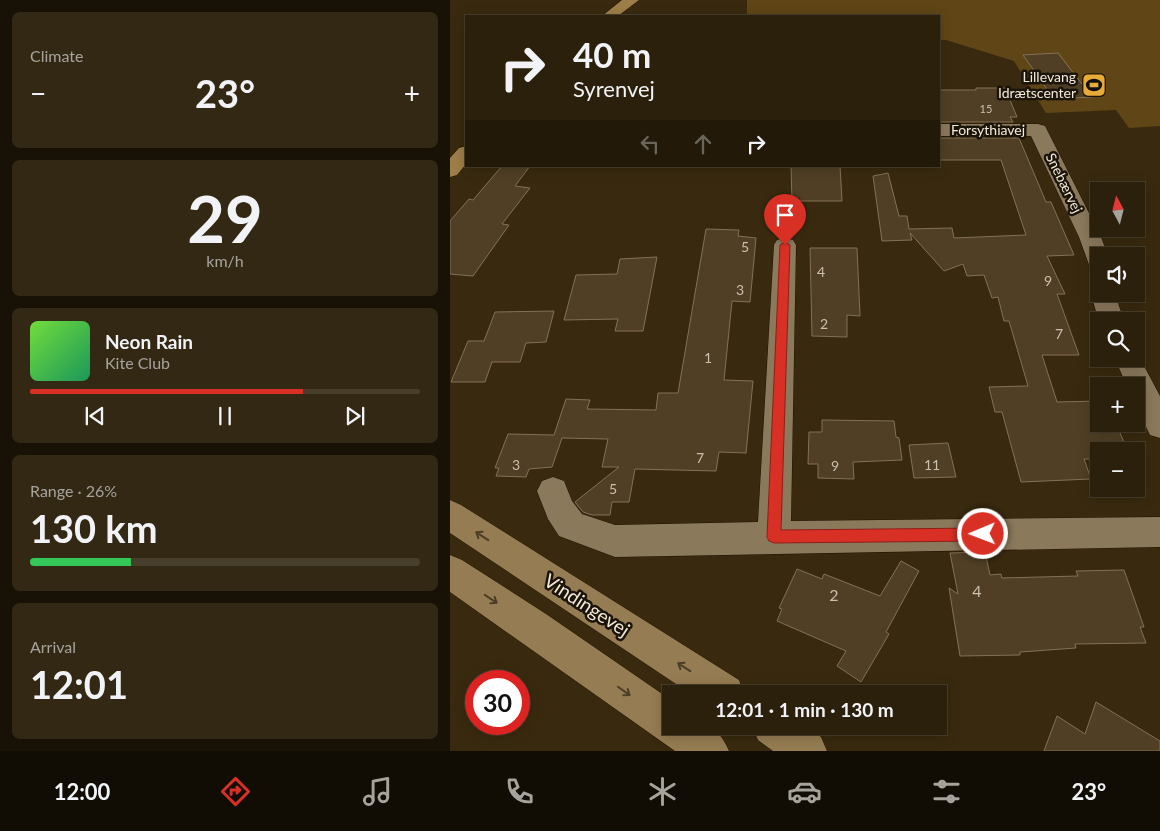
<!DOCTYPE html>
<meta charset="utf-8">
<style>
body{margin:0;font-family:Lato,sans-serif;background:#332814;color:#f1f3f6;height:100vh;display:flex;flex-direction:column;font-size:19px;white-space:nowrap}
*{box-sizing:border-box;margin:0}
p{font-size:16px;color:#a6a39d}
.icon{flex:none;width:28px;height:28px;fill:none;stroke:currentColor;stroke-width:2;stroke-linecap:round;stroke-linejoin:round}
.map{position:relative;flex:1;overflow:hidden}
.side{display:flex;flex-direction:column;gap:12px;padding:12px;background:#181206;width:450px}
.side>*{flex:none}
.banner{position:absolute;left:15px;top:15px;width:475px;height:152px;border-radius:0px;box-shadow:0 2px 12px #0003,0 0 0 1px #473e2c;background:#2b200b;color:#f1f3f6;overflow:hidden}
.needle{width:32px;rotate:353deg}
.controls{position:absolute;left:640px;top:182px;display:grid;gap:10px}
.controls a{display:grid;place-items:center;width:55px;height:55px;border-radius:0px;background:#2b200b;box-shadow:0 2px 12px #0003,0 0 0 1px #473e2c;font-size:25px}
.speed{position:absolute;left:15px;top:670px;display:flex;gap:10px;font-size:25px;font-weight:700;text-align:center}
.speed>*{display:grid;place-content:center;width:65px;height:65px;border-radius:50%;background:#2b200b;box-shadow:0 2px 12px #0003,0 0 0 1px #473e2c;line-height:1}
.speed .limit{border:8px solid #d22;background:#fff;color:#111}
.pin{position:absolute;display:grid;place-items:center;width:42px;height:42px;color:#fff;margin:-51px -21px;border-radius:50% 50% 50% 0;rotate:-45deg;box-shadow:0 0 5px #0007}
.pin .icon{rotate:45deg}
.me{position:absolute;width:55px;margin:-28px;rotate:269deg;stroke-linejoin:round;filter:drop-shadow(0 0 4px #0008)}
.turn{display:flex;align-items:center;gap:18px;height:105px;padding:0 25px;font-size:22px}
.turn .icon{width:65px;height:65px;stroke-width:2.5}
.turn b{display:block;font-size:35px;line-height:42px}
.lanes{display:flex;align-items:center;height:48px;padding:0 25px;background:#0003;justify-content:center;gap:25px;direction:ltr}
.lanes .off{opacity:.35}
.big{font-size:38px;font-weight:700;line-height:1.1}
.side .card{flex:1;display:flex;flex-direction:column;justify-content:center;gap:8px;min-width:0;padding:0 18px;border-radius:8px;background:#332814}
.side .dial{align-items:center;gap:0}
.dial b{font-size:65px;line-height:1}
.song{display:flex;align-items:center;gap:15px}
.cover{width:60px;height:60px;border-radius:8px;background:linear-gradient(135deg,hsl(100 70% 55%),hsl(150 70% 35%))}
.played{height:5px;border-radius:2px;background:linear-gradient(90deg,#d93025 70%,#473e2c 70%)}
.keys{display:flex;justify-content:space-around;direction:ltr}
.heat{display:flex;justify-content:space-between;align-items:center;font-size:28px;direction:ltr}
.charge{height:8px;border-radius:4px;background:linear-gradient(90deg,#34c759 26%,#473e2c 0)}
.trip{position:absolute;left:212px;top:685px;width:285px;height:50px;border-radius:0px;background:#2b200b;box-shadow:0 2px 12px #0003,0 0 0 1px #473e2c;font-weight:700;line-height:50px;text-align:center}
.tab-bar{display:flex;height:80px;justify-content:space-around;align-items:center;background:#110d04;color:#a6a39d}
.tab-bar .icon{width:35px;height:35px}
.tab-bar .selected{color:#d93025}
.tab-bar b{font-size:22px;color:#f1f3f6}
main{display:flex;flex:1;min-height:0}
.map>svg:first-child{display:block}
.green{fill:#604616}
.building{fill:#503f25;stroke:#847155}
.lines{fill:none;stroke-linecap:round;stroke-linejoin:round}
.street-casing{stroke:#201200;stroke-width:1}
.secondary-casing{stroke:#201200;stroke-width:1}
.primary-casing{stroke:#201200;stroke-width:1}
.street{fill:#8b795c;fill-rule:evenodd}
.secondary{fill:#957c52;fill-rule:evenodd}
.primary{fill:#9e7e48;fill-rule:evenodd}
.oneway{stroke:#4c3e26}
.route{fill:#d93025;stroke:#8d1f18}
.labels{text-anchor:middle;stroke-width:5;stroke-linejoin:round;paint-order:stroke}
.far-number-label{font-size:11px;fill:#cbbfae}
.far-poi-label{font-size:14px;fill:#f4eadb;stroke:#1b1409;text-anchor:end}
.far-street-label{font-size:14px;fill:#f4eadb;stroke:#1b1409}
.number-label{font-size:14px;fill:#cbbfae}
.near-number-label{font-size:16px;fill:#cbbfae}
.near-street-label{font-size:19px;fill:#f4eadb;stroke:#1b1409}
</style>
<main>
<section class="side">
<div class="card"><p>Climate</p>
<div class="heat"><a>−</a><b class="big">23°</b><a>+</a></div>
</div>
<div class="card dial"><b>29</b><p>km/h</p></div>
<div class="card">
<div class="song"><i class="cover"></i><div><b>Neon Rain</b><p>Kite Club</p></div></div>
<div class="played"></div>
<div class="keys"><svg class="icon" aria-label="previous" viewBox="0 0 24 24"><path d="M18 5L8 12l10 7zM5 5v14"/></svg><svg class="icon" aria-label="pause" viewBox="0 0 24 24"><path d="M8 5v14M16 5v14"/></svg><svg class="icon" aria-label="next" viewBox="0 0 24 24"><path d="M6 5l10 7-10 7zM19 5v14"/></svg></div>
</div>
<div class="card"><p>Range · 26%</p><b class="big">130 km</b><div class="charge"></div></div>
<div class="card"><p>Arrival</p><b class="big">12:01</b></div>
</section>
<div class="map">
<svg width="710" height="751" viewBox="0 0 710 751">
<rect width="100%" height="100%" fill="#392a0f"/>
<!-- green -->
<path class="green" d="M 297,0 L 710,0 L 710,126 L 679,128 L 666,110 L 596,113 L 564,61 L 496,40 L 489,40 L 489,16 L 297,16 Z"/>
<!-- building -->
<path class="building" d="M 608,53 L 642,97 L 604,99 L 573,55 Z
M 526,88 L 555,88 L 567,117 L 560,117 L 563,122 L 489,122 L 489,90 L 526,90 Z
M 489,138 L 569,138 L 596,202 L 601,202 L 624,255 L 597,256 L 615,294 L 607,294 L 629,355 L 592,355 L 607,402 L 649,401 L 649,424 L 666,424 L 678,451 L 649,451 L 649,459 L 634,459 L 641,479 L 571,482 L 552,412 L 545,412 L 539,387 L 578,386 L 559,321 L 554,321 L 548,297 L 542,298 L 534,275 L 517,276 L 513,264 L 494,271 L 460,233 L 462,240 L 432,241 L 423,176 L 438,173 L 449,216 L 457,216 L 459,229 L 502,228 L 504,238 L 576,235 L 551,160 L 489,160 Z
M 52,166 L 80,166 L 65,186 L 80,188 L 52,224 L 59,225 L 23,276 L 0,274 L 0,221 L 19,199 L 23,200 Z
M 341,166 L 390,166 L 392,201 L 342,201 Z
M 256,229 L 289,230 L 288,236 L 306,238 L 300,302 L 282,301 L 274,380 L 303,381 L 296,453 L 269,452 L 266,471 L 185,469 L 179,502 L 162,502 L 160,515 L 142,515 L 133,512 L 125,502 L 169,467 L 152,467 L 158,439 L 112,438 L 102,467 L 79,469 L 76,477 L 46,476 L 49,468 L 45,468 L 58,434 L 104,435 L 116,399 L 140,400 L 137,409 L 206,410 L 208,393 L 228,393 Z
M 360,248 L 407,248 L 410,316 L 397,315 L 397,337 L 362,336 Z
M 207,257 L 193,331 L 165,331 L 168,319 L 114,320 L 126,275 L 167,274 L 170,259 Z
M 104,311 L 96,342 L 76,343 L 70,362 L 42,362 L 35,382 L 1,382 L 18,341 L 34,341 L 45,312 Z
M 372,420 L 444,421 L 446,437 L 449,438 L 452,460 L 403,462 L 404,479 L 368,478 L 368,464 L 358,464 L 359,432 L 372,432 Z
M 498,443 L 506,477 L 464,478 L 459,445 Z
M 535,552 L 540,575 L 551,574 L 552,578 L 628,576 L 626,571 L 674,570 L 694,627 L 690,627 L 696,643 L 625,644 L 626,648 L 570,652 L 570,655 L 510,656 L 499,588 L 508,594 L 500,553 Z
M 451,561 L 469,571 L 436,632 L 439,634 L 411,682 L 387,666 L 396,651 L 327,621 L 332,609 L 329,608 L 347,569 L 372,579 L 374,574 L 430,596 Z
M 646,702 L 710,741 L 710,751 L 594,751 L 607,716 L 635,734 Z"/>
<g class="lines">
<!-- street casing -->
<g class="street-casing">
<path id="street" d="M 489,124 L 588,124 L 595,126 L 651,237 L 658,256 L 649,256 L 649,272 L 641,270 L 629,237 L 581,136 L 489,136 Z
M 335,238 L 343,240 L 346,245 L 341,521 L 710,517 L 710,547 L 165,557 L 109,536 L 98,519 L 87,491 L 92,481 L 103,477 L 114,481 L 122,501 L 132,514 L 165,525 L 308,522 L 324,245 L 327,240 Z
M 649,287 L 649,294 L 665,294 L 674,321 L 649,322 L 641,294 L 644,288 Z
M 686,351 L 710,396 L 710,438 L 700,435 L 686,406 L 686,386 L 677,386 L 665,359 L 686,359 Z"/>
</g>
<!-- secondary casing -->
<g class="secondary-casing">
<path id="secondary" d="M 0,500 L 11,505 L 289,680 L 294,694 L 241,694 L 0,533 Z
M 0,555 L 12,560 L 96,614 L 221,700 L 221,726 C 250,726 266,720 279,751 L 225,751 L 0,592 Z
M 302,726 L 357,726 L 371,737 L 377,751 L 323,751 L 308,740 Z"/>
</g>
<!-- primary casing -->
<g class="primary-casing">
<path id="primary" d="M 172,0 L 189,0 L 168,16 L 152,16 Z
M 16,146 L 16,164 L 7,175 L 0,177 L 0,158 L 9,148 Z"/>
</g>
<!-- street -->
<use href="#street" class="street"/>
<!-- secondary -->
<use href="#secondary" class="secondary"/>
<!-- primary -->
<use href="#primary" class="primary"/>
</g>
<!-- one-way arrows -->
<defs><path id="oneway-shaft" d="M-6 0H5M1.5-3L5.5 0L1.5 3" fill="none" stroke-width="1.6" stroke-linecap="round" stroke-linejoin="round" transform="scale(1.25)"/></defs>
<g class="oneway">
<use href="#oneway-shaft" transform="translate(32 536) rotate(-147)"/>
<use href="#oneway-shaft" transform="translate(41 599) rotate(34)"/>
<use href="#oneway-shaft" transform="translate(234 667) rotate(-147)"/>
<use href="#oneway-shaft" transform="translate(174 691) rotate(35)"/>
</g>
<!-- route -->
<path class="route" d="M 335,242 L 340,245 L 331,530 L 533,528 L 537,530 L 539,534 L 537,539 L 533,541 L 324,543 L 319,541 L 317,537 L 330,245 Z"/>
<!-- icons -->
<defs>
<g id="stadium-square" transform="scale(1.25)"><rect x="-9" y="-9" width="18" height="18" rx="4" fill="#e9ab38" stroke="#1b1409"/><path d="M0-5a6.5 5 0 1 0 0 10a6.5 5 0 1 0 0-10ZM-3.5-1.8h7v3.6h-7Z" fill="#111"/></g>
</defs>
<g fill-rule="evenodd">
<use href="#stadium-square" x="644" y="85"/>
</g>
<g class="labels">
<!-- far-number labels -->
<g class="far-number-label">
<text x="536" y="113">15</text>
</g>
<!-- far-poi labels -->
<g class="far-poi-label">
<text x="626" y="82">Lillevang<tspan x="626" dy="16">Idrætscenter</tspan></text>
</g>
<!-- far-street labels -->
<g class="far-street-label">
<text x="538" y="135">Forsythiavej</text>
<text transform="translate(614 183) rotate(64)" y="5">Snebærvej</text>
</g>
<!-- number labels -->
<g class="number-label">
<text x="295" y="252">5</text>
<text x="371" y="277">4</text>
<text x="598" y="286">9</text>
<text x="290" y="295">3</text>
<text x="374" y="329">2</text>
<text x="609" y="339">7</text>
<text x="258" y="363">1</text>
<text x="250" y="463">7</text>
<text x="66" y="470">3</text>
<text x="482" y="470">11</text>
<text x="385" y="471">9</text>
<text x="163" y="494">5</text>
</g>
<!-- near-number labels -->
<g class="near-number-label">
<text x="527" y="597">4</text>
<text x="384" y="601">2</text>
</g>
<!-- near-street labels -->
<g class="near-street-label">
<text transform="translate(137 605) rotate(33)" y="7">Vindingevej</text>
</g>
</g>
</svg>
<div class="controls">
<a><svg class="needle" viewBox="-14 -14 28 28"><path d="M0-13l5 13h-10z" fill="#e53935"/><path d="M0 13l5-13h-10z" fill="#a6a39d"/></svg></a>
<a><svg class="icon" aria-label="sound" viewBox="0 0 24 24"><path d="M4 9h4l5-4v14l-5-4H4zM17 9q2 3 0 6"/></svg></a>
<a><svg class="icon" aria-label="search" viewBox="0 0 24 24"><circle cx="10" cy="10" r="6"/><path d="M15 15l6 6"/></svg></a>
<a>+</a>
<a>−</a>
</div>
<div class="speed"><div class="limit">30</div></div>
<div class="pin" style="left:335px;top:245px;background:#d93025"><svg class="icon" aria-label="arrive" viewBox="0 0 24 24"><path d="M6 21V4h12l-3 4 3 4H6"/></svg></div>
<svg class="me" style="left:533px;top:534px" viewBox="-20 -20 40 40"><circle r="17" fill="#d93025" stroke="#fff" stroke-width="3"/><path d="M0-11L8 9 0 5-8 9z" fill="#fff"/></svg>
<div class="trip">12:01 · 1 min · 130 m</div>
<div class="banner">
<div class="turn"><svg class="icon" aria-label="right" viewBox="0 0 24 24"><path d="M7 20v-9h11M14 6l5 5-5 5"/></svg><div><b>40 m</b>Syrenvej</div></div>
<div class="lanes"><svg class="icon off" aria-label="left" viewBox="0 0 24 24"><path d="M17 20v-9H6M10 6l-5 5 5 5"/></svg><svg class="icon off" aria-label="ahead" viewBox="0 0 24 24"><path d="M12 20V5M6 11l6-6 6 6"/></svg><svg class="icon" aria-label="right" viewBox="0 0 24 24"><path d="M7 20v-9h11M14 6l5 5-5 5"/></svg></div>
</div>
</div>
</main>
<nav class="tab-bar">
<b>12:00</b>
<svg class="icon selected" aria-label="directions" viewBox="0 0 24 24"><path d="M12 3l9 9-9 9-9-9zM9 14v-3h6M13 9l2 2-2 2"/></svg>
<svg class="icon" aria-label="music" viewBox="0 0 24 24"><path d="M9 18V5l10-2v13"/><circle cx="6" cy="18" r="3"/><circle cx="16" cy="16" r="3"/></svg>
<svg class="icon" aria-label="phone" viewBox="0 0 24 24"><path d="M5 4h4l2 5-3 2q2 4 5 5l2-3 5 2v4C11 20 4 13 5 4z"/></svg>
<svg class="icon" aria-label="climate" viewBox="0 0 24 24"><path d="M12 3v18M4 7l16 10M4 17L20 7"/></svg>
<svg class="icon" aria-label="car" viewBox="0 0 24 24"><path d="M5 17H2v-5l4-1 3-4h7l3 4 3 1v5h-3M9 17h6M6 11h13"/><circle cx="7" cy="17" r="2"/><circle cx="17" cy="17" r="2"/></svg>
<svg class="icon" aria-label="filters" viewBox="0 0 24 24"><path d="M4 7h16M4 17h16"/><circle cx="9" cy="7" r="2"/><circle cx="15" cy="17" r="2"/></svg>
<b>23°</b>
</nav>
